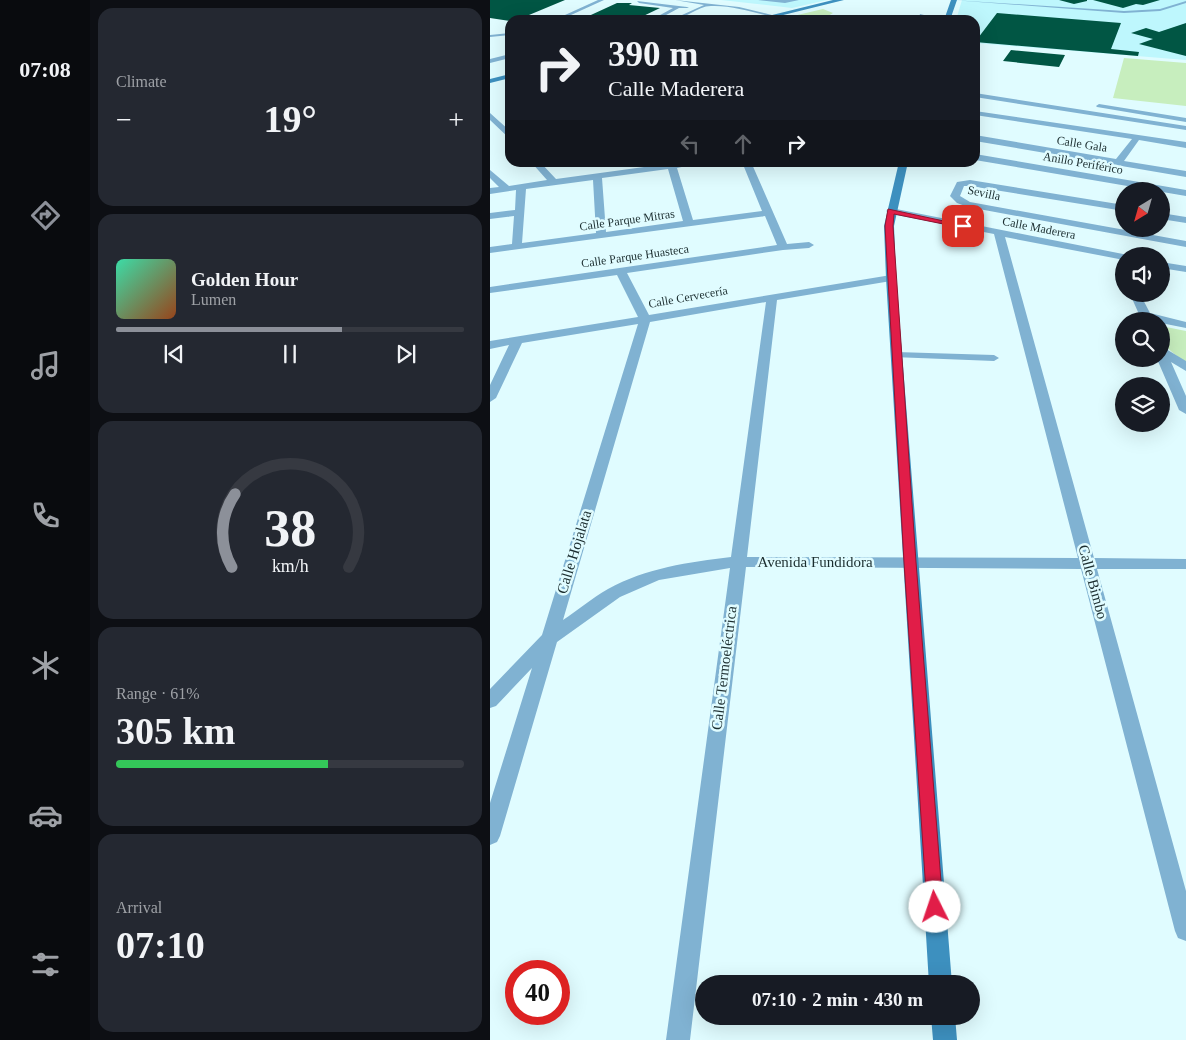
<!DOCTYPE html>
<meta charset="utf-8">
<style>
body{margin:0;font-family:"Times New Roman",serif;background:#242831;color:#f1f3f6;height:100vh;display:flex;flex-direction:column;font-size:19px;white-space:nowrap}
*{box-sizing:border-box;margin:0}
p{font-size:16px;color:#9ea1a6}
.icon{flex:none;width:28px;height:28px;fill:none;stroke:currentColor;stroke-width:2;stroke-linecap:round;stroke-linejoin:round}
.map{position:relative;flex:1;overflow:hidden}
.panel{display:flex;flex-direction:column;gap:8px;padding:8px;background:#0d0f14;width:400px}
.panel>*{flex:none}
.hud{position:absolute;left:15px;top:15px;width:475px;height:152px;border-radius:15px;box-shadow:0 5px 20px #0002;background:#171b24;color:#f1f3f6;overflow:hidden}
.needle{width:32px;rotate:217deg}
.fabs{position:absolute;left:625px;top:182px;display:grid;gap:10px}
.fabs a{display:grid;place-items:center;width:55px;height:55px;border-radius:50%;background:#171b24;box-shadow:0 5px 20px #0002;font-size:25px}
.speed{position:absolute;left:15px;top:960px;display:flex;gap:10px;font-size:25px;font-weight:700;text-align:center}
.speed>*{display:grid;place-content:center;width:65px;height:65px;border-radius:50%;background:#171b24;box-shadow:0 5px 20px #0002;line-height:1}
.speed .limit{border:8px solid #d22;background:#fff;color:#111}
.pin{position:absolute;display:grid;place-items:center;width:42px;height:42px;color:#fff;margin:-21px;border-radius:10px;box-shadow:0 2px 8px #0006}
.me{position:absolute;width:55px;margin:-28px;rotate:356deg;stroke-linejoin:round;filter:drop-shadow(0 0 4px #0008)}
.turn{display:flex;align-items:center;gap:18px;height:105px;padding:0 20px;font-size:22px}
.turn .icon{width:65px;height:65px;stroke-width:2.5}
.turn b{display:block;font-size:35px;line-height:42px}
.lanes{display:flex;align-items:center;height:48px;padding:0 20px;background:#0003;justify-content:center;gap:25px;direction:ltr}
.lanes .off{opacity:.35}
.big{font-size:38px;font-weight:700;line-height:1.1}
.panel .tile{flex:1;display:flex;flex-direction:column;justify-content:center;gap:8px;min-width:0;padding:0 18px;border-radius:15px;background:#242831}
.panel .dial{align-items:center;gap:0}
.dial svg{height:130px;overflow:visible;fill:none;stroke:#363941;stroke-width:7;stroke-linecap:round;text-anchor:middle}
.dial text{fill:#f1f3f6;stroke:none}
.song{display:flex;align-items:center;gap:15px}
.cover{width:60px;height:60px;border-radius:8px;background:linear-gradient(135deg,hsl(160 70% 55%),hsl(20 70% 35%))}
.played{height:5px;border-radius:2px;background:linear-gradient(90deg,#8c9099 65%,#363941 65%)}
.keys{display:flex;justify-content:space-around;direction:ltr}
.heat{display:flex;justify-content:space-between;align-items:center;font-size:28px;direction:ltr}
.charge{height:8px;border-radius:4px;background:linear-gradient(90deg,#34c759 61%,#363941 0)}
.trip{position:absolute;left:205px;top:975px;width:285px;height:50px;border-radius:25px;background:#171b24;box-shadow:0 5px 20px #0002;font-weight:700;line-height:50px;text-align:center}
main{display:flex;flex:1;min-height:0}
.tab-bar{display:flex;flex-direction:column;width:90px;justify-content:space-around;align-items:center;background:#090b0e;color:#9ea1a6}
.tab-bar .icon{width:35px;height:35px}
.tab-bar .current{color:#8c9099}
.tab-bar b{font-size:22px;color:#f1f3f6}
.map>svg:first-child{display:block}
.built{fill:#bef7fd}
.green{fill:#c7eebe}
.building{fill:#015644}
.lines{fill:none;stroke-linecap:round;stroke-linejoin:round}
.lane{fill:#80b2d2;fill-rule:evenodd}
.street{fill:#80b2d2;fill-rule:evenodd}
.secondary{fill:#3d90bf;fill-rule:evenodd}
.route{fill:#e11d48;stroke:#92132f}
.labels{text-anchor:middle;stroke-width:5;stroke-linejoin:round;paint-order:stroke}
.far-street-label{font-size:12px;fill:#1b2d2f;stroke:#e0fcff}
.street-label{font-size:15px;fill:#1b2d2f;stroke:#e0fcff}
</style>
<main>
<nav class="tab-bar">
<b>07:08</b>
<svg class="icon current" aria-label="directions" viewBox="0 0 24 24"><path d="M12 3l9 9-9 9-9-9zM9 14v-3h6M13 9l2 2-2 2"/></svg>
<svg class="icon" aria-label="music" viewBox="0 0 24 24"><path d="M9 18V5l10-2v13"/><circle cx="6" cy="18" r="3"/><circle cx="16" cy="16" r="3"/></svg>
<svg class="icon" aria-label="phone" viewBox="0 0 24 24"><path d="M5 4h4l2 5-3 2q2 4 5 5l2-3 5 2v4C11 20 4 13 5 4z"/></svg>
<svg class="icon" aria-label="climate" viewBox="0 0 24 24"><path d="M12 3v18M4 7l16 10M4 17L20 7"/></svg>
<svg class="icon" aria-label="car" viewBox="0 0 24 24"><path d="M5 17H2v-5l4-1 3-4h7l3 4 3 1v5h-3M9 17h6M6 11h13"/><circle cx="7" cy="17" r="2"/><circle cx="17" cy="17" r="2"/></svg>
<svg class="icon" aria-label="filters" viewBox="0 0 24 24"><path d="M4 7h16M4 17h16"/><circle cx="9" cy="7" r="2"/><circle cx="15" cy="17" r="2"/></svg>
</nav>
<section class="panel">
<div class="tile"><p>Climate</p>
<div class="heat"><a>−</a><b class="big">19°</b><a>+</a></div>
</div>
<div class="tile">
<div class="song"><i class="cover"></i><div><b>Golden Hour</b><p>Lumen</p></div></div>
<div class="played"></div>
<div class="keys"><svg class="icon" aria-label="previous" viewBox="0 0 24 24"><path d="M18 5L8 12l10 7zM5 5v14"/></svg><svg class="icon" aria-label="pause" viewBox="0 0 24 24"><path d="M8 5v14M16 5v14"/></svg><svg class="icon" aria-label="next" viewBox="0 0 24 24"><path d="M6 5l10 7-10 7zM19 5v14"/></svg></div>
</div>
<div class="tile dial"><svg viewBox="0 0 100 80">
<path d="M14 69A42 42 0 1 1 86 69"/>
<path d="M14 69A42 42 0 0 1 16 24" stroke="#8c9099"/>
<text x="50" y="56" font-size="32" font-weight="700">38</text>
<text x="50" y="72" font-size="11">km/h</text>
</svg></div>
<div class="tile"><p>Range · 61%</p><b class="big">305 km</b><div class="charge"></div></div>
<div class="tile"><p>Arrival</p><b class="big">07:10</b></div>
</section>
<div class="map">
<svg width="696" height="1040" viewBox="0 0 696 1040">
<rect width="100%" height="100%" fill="#e0fcff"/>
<!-- built -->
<path class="built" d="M 231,0 L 337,0 L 302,8 Z
M 472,0 L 696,0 L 696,60 L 485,43 L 485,20 L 466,20 Z"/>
<!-- green -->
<path class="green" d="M 333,9 L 343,13 L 331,20 L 286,20 Z
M 634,58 L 696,63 L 696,106 L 623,98 Z
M 671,326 L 696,331 L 696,362 C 681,352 671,346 671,326 Z"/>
<!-- building -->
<path class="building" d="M 0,0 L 75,0 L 27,20 L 20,21 L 0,18 Z
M 569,0 L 597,0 L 597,1 L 584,4 Z
M 603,0 L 670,0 L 653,5 L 646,4 L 633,8 Z
M 127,3 L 142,3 L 139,5 L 170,8 L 145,20 L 90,20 Z
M 507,13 L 631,23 L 621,49 L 649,52 L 648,56 L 485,42 Z
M 696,23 L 696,56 L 649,44 L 663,39 L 641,33 L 656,28 L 669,32 Z
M 521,50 L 575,55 L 569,67 L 513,61 Z"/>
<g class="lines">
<!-- lane -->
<path class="lane" d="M 108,0 L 114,0 L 70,20 L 64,20 Z
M 185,0 L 249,7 L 286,16 L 284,17 C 264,13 242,5 221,6 C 207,6 195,20 181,20 L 214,5 Z
M 268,0 L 309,0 L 295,3 Z
M 462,0 L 634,11 L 670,9 L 696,1 L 696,3 L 670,11 L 634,13 Z
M 147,1 L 197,7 L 199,8 L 189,8 L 167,20 L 161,20 L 183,8 L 149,3 Z
M 430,14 L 434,15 L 432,20 L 428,20 Z
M 346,17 L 366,19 L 368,20 L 338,20 Z
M 20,33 L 20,35 L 0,37 L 0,35 Z
M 20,54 L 20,58 L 0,63 L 0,59 Z
M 485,93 L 696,126 L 696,130 L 485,97 Z
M 609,104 L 696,118 L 696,122 L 607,107 L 606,106 Z
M 406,352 L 504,355 L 509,358 L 504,361 L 403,357 L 401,355 Z"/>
<!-- street -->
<path class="street" d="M 485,111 L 696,142 L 696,148 L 649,140 L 634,161 L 696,171 L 696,177 L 485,141 L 485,135 L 626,159 L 642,139 L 485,115 Z
M 0,113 L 20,131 L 20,139 L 0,120 Z
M 485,154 L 696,190 L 696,196 L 485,160 Z
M 41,162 L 50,162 L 66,179 L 176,164 L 175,162 L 215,162 L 187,168 L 203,220 L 272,211 L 252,162 L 261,162 L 297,244 L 319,242 L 324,245 L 319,248 L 293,250 L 137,273 L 159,315 L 401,275 L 406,278 L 401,281 L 287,300 L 257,557 L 588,558 L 504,234 L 401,214 L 396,211 L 401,208 L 638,255 L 639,256 L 634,256 L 634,260 L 515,237 L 604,558 L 696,559 L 696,569 L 607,569 L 696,891 L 696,941 L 688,938 L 685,931 L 591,569 L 256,567 L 200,1040 L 176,1040 L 240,568 L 169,580 L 130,597 L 67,642 L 10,836 L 7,842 L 0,845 L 0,803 L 42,668 L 6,706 L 0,708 L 0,689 L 52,635 L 148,324 L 32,343 L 6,398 L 0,402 L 0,385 L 19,345 L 0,349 L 0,341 L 148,317 L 127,275 L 0,293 L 0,287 L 287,245 L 275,216 L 0,253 L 0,247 L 22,244 L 24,216 L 0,219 L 0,213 L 25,210 L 26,190 L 0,194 L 0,188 L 9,187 L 0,178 L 0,170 L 19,186 L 57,180 ZM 178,169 L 193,221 L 116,232 L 112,178 ZM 103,180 L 106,233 L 32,243 L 36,189 ZM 276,302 L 241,557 C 199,562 156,568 118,589 C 102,598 88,610 73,620 L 160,322 Z
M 480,180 L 634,205 L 634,211 L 480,186 L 474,186 L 470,196 L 480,202 L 696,241 L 696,247 L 478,207 L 467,203 L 460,196 L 467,182 Z
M 671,213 L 696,217 L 696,223 L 671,219 Z
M 671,262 L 696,266 L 696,272 L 671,268 Z
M 640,294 L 650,294 L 660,313 L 696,322 L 696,328 L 671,323 L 671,321 L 652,321 Z
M 671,346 L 696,361 L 696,371 L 681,362 L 696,396 L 696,414 L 689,410 L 667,359 L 671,359 Z"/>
<!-- secondary -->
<path class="secondary" d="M 343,0 L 354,0 L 273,20 L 262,20 Z
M 461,0 L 467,0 L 460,20 L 454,20 Z
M 20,74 L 20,78 L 0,83 L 0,79 Z
M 409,162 L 418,162 L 404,226 L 406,278 L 462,984 L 439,984 L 396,278 L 394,226 Z
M 441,1016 L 465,1016 L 467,1040 L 443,1040 Z"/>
</g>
<!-- route -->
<path class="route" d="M 398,209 L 477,226 L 473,228 L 404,214 L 403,226 L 426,562 L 453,907 L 451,913 L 445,915 L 439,913 L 437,907 L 414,562 L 395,226 Z"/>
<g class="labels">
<!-- far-street labels -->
<g class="far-street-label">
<text transform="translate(592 144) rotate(9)" y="4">Calle Gala</text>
<text transform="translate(593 163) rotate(10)" y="4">Anillo Periférico</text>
<text transform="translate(494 193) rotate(12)" y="4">Sevilla</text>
<text transform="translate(137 220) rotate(-8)" y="4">Calle Parque Mitras</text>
<text transform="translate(549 228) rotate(11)" y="4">Calle Maderera</text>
<text transform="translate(145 256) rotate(-8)" y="4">Calle Parque Huasteca</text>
<text transform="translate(198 297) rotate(-10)" y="4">Calle Cervecería</text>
</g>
<!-- street labels -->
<g class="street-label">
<text transform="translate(84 552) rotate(-73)" y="5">Calle Hojalata</text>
<text x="325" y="567">Avenida Fundidora</text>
<text transform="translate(603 582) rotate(75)" y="5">Calle Bimbo</text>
<text transform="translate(234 668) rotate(-83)" y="5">Calle Termoeléctrica</text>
</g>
</g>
</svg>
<div class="fabs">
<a><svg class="needle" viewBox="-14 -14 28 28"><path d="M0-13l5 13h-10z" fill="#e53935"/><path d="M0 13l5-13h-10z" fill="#9ea1a6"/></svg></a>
<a><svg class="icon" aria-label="sound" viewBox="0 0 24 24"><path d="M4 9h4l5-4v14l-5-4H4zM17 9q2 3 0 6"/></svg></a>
<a><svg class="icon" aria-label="search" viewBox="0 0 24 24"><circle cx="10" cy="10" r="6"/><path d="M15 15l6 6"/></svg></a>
<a><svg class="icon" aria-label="layers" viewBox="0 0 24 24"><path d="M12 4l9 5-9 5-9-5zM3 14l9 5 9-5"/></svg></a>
</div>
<div class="speed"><div class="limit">40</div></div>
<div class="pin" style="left:473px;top:226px;background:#d93025"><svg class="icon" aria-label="arrive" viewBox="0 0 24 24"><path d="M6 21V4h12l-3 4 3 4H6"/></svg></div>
<svg class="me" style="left:445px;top:907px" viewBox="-20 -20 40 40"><circle r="19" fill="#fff"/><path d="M0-13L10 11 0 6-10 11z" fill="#e11d48"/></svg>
<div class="trip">07:10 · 2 min · 430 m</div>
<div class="hud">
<div class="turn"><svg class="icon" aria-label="right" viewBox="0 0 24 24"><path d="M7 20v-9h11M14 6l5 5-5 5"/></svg><div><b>390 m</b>Calle Maderera</div></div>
<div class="lanes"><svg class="icon off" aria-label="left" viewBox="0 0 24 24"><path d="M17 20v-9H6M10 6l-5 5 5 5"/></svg><svg class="icon off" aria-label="ahead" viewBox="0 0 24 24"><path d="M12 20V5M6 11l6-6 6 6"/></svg><svg class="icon" aria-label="right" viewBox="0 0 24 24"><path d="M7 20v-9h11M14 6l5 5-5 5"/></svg></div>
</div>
</div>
</main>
